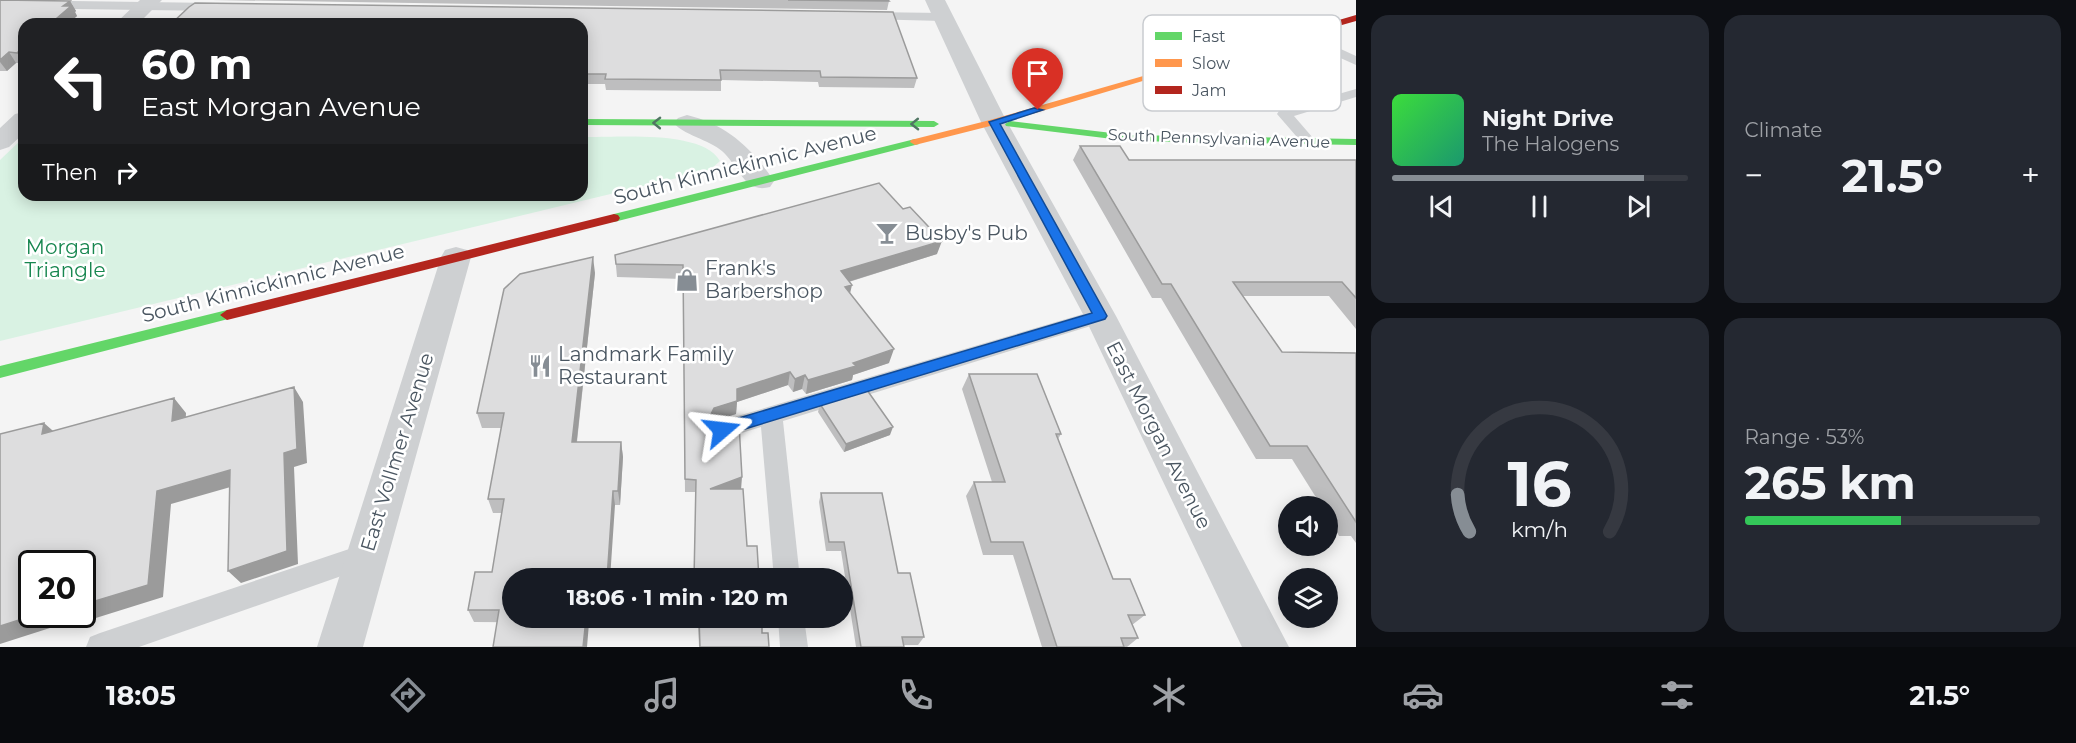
<!DOCTYPE html>
<meta charset="utf-8">
<style>
body{margin:0;font-family:Montserrat,sans-serif;background:#242831;color:#f1f3f6;height:100vh;display:flex;flex-direction:column;font-size:22px;white-space:nowrap}
*{box-sizing:border-box;margin:0}
p{font-size:20px;color:#9ea1a6}
.icon{flex:none;width:33px;height:33px;fill:none;stroke:currentColor;stroke-width:2;stroke-linecap:round;stroke-linejoin:round}
.map{position:relative;flex:1;overflow:hidden}
.panel{display:flex;flex-direction:column;gap:15px;padding:15px;background:#0d0f14;width:720px}
.panel>*{flex:none}
.top-card{position:absolute;left:18px;top:18px;width:570px;height:183px;border-radius:18px;box-shadow:0 3px 15px #0003;background:#202124;color:#fff;overflow:hidden}
.buttons{position:absolute;left:1278px;top:496px;display:grid;gap:12px}
.buttons a{display:grid;place-items:center;width:60px;height:60px;border-radius:50%;background:#171b24;box-shadow:0 3px 15px #0003;font-size:30px}
.speed{position:absolute;left:18px;top:550px;display:flex;gap:12px;font-size:30px;font-weight:700;text-align:center}
.speed>*{display:grid;place-content:center;width:78px;height:78px;border-radius:50%;background:#171b24;box-shadow:0 3px 15px #0003;line-height:1}
.speed .limit{border:3px solid #111;border-radius:9px;background:#fff;color:#111}
.pin{position:absolute;display:grid;place-items:center;width:51px;height:51px;color:#fff;margin:-62px -26px;border-radius:50% 50% 50% 0;rotate:-45deg;box-shadow:0 0 6px #0007}
.pin .icon{rotate:45deg}
.me{position:absolute;width:66px;margin:-33px;rotate:73deg;stroke-linejoin:round;filter:drop-shadow(0 0 4px #0008)}
.turn{display:flex;align-items:center;gap:21px;height:126px;padding:0 24px;font-size:27px}
.turn .icon{width:78px;height:78px;stroke-width:2.5}
.turn b{display:block;font-size:42px;line-height:51px}
.then{display:flex;align-items:center;height:57px;padding:0 24px;background:#0003;gap:12px;font-size:22px}
.big{font-size:45px;font-weight:700;line-height:1.1}
.panel .card{flex:1;display:flex;flex-direction:column;justify-content:center;gap:9px;min-width:0;padding:0 21px;border-radius:18px;background:#242831}
.panel .dial{align-items:center;gap:0}
.dial svg{height:156px;overflow:visible;fill:none;stroke:#363941;stroke-width:7;stroke-linecap:round;text-anchor:middle}
.dial text{fill:#f1f3f6;stroke:none}
.song{display:flex;align-items:center;gap:18px}
.cover{width:72px;height:72px;border-radius:9px;background:linear-gradient(135deg,hsl(120 70% 55%),hsl(160 70% 35%))}
.played{height:6px;border-radius:3px;background:linear-gradient(90deg,#868d94 85%,#363941 85%)}
.keys{display:flex;justify-content:space-around;direction:ltr}
.heat{display:flex;justify-content:space-between;align-items:center;font-size:33px;direction:ltr}
.charge{height:9px;border-radius:4px;background:linear-gradient(90deg,#34c759 53%,#363941 0)}
.panel .tiles{flex:1;display:grid;gap:15px;grid-template-columns:repeat(2,1fr)}
.trip{position:absolute;left:502px;top:568px;width:351px;height:60px;border-radius:30px;background:#171b24;box-shadow:0 3px 15px #0003;font-weight:700;line-height:60px;text-align:center}
.tab-bar{display:flex;height:96px;justify-content:space-around;align-items:center;background:#090b0e;color:#9ea1a6}
.tab-bar .icon{width:42px;height:42px}
.tab-bar .selected{color:#868d94}
.tab-bar b{font-size:27px;color:#f1f3f6}
main{display:flex;flex:1;min-height:0}
.map>svg:first-child{display:block}
.green{fill:#d9f2e3}
.lines{fill:none;stroke-linecap:round;stroke-linejoin:round}
.lane{fill:#ced0d2;fill-rule:evenodd}
.street{fill:#ced0d2;fill-rule:evenodd}
.fast{fill:#63d668;fill-rule:evenodd}
.slow{fill:#ff974d;fill-rule:evenodd}
.jam{fill:#b3261e;fill-rule:evenodd}
.wall{fill:#bebebf}
.shaded-wall{fill:#9b9b9b}
.building{fill:#ddddde;stroke:#9b9b9b;stroke-width:1.5}
.oneway{stroke:#507663}
.route{fill:#1a73e8;stroke:#114b97;stroke-width:1.5}
.labels{text-anchor:middle;stroke-width:5;stroke-linejoin:round;paint-order:stroke}
.far-street-label{font-size:16px;fill:#4a5661;stroke:#fff}
.street-label{font-size:20px;fill:#4a5661;stroke:#fff}
.poi-label{font-size:20px;fill:#4a5661;stroke:#fff;text-anchor:start}
.park-label{font-size:20px;fill:#17864f;stroke:#fff}
.key{fill:#fff;stroke:#c9ccd0;stroke-width:1.5}
.key-label{font-size:16px;fill:#4a5661}
</style>
<main>
<div class="map">
<svg width="1356" height="647" viewBox="0 0 1356 647">
<rect width="100%" height="100%" fill="#f4f4f4"/>
<!-- green -->
<path class="green" d="M 24,137 L 24,195 L 582,195 L 582,137 C 615,138 702,129 720,161 L 710,170 L 0,341 L 0,160 Z"/>
<g class="lines">
<!-- lane -->
<path class="lane" d="M 0,0 L 215,3 L 221,7 L 215,11 L 0,8 Z
M 868,12 L 943,13 L 949,17 L 943,21 L 864,19 L 862,16 Z
M 1299,30 L 1356,56 L 1356,65 L 1294,37 L 1293,34 Z
M 1356,89 L 1356,97 L 1294,116 L 1313,138 L 1316,141 L 1313,144 L 1303,144 L 1277,114 L 1279,111 Z
M 1100,309 L 1107,311 L 1110,316 L 1107,321 L 783,421 L 800,579 L 774,579 L 761,427 L 722,439 L 714,437 L 711,430 L 714,423 Z
M 367,543 L 376,547 L 379,555 L 376,563 L 367,567 L 139,647 L 86,647 L 90,637 L 100,633 Z
M 778,618 L 804,618 L 808,647 L 780,647 Z"/>
<!-- street -->
<path class="street" d="M 140,0 L 162,0 L 138,24 L 115,24 Z
M 925,0 L 945,0 L 1007,122 L 1116,316 L 1289,647 L 1242,647 L 1084,316 L 981,122 Z
M 24,112 L 24,133 L 9,147 L 0,150 L 0,128 L 15,114 Z
M 687,115 C 727,125 751,147 774,181 L 770,187 C 744,194 740,167 722,151 C 709,140 682,134 674,123 L 678,118 Z
M 456,247 L 467,250 L 471,257 L 363,647 L 317,647 L 441,257 L 445,250 Z"/>
<!-- fast -->
<path class="fast" d="M 582,119 L 934,121 L 939,124 L 934,127 L 582,125 Z
M 1010,121 L 1129,135 L 1356,139 L 1356,145 L 1129,141 L 1006,126 L 1005,124 Z
M 915,139 L 919,140 L 919,144 L 614,222 L 608,218 L 614,214 Z
M 227,310 L 232,312 L 234,315 L 232,318 L 0,378 L 0,366 Z"/>
<!-- slow -->
<path class="slow" d="M 1185,64 L 1193,66 L 998,124 L 915,145 L 910,142 L 911,140 L 990,120 Z"/>
<!-- jam -->
<path class="jam" d="M 1356,15 L 1356,21 L 1191,68 L 1183,66 Z
M 614,214 L 618,215 L 620,218 L 618,221 L 227,320 L 220,315 L 227,310 Z"/>
</g>
<!-- wall -->
<path class="wall" d="M 0,0 L 70,1 L 76,11 L 75,12 L 77,16 L 24,63 L 16,63 L 7,71 L 0,71 Z
M 212,0 L 888,0 L 889,1 L 887,10 Z
M 582,24 L 917,78 L 914,88 L 819,87 L 818,82 L 721,80 L 721,91 L 606,90 L 605,84 L 582,84 Z
M 1080,146 L 1129,160 L 1356,160 L 1356,329 L 1329,296 L 1243,296 L 1282,352 L 1356,353 L 1356,543 L 1351,536 L 1339,536 L 1328,516 L 1328,507 L 1322,507 L 1292,459 L 1256,459 L 1161,298 L 1152,298 L 1073,160 Z
M 937,254 L 849,282 L 850,293 L 889,363 L 853,375 L 852,380 L 806,394 L 802,389 L 793,392 L 788,385 L 737,402 L 736,414 L 713,421 L 713,422 L 741,489 L 747,546 L 759,579 L 695,492 L 685,492 L 683,279 L 617,277 L 615,255 Z
M 595,273 L 577,442 L 621,442 L 623,457 L 620,505 L 615,505 L 513,618 L 608,618 L 607,623 L 474,622 L 468,610 L 492,572 L 502,513 L 493,513 L 488,499 L 501,428 L 482,428 L 477,413 Z
M 969,374 L 1061,434 L 1058,439 L 1113,579 L 1145,615 L 1132,625 L 1138,638 L 1127,647 L 1042,647 L 1013,555 L 983,555 L 966,496 L 974,482 L 992,482 L 962,389 Z
M 820,404 L 890,435 L 844,452 L 818,412 Z
M 821,493 L 898,573 L 924,637 L 918,645 L 903,645 L 904,647 L 856,647 L 841,551 L 826,551 L 819,502 Z
M 693,618 L 762,618 L 762,633 L 769,647 L 699,647 L 698,620 L 693,620 Z"/>
<!-- shaded-wall -->
<path class="shaded-wall" d="M 70,1 L 76,11 L 75,12 L 77,16 L 68,24 L 50,24 L 63,6 Z
M 24,46 L 24,63 L 17,53 Z
M 9,52 L 16,63 L 7,71 L 0,62 L 0,60 Z
M 942,241 L 937,254 L 838,285 L 841,271 Z
M 593,257 L 595,273 L 575,457 L 572,442 Z
M 852,285 L 849,298 L 845,287 Z
M 894,349 L 889,363 L 853,375 L 852,380 L 806,394 L 808,380 L 853,363 Z
M 790,372 L 788,385 L 737,402 L 736,414 L 713,421 L 709,429 L 710,416 L 714,408 L 737,389 Z
M 805,375 L 802,389 L 793,392 L 795,379 Z
M 294,387 L 303,402 L 307,463 L 294,467 L 298,564 L 241,583 L 228,571 L 284,453 Z
M 174,398 L 186,413 L 185,435 L 172,421 Z
M 44,423 L 60,437 L 42,434 Z
M 893,427 L 890,435 L 844,452 L 846,444 Z
M 621,442 L 623,457 L 620,505 L 618,491 Z
M 230,470 L 241,484 L 171,504 L 163,597 L 83,622 L 78,619 L 0,644 L 0,626 L 35,615 L 82,615 L 82,605 L 157,491 Z
M 742,477 L 741,490 L 710,489 Z
M 613,491 L 615,505 L 610,579 L 607,579 Z
M 586,618 L 588,618 L 589,623 L 587,647 L 583,647 Z"/>
<!-- building -->
<path class="building" d="M 0,0 L 70,1 L 63,6 L 71,6 L 50,24 L 24,24 L 24,46 L 17,53 L 9,52 L 0,60 Z
M 788,0 L 888,0 L 889,1 Z
M 195,3 L 893,12 L 917,78 L 821,77 L 820,71 L 720,70 L 721,80 L 605,79 L 606,74 L 582,74 L 582,24 L 171,24 L 189,7 Z
M 1080,146 L 1120,146 L 1129,160 L 1356,160 L 1356,298 L 1342,282 L 1233,282 L 1282,352 L 1356,353 L 1356,522 L 1307,446 L 1270,446 L 1171,284 L 1162,284 Z
M 879,183 L 903,209 L 910,207 L 942,241 L 841,271 L 852,285 L 845,287 L 894,349 L 853,363 L 856,366 L 808,380 L 805,375 L 795,379 L 790,372 L 737,389 L 737,401 L 714,408 L 710,416 L 714,426 L 724,428 L 739,424 L 742,477 L 710,489 L 743,489 L 747,546 L 757,546 L 759,579 L 694,579 L 696,480 L 685,479 L 683,265 L 616,264 L 615,255 Z
M 593,257 L 572,442 L 621,442 L 618,491 L 613,491 L 607,579 L 513,579 L 513,618 L 586,618 L 583,647 L 493,647 L 499,610 L 468,610 L 475,572 L 492,572 L 504,499 L 488,499 L 504,413 L 477,413 L 504,289 L 520,274 Z
M 969,374 L 1037,374 L 1061,434 L 1056,434 L 1113,579 L 1130,579 L 1145,615 L 1128,615 L 1138,638 L 1121,638 L 1124,647 L 1057,647 L 1023,542 L 991,542 L 974,482 L 1005,482 Z
M 294,387 L 297,449 L 284,453 L 287,551 L 228,571 L 230,470 L 157,491 L 148,585 L 82,605 L 82,564 L 32,564 L 32,615 L 35,615 L 0,626 L 0,434 L 44,423 L 42,434 L 174,398 L 172,421 Z
M 867,390 L 893,427 L 846,444 L 820,404 Z
M 821,493 L 882,493 L 898,573 L 910,573 L 924,637 L 902,637 L 904,647 L 861,647 L 844,542 L 829,542 Z
M 699,618 L 762,618 L 762,633 L 768,633 L 769,647 L 700,647 Z"/>
<!-- one-way arrows -->
<defs><path id="oneway-chevron" d="M-2-3.5L2.5 0L-2 3.5" fill="none" stroke-width="1.6" stroke-linecap="round" stroke-linejoin="round" transform="scale(1.5)"/></defs>
<g class="oneway">
<use href="#oneway-chevron" transform="translate(657 123) rotate(-179)"/>
<use href="#oneway-chevron" transform="translate(915 124) rotate(179)"/>
</g>
<!-- route -->
<path class="route" d="M 1034,108 L 1043,110 L 1000,124 L 1107,316 L 1105,319 L 722,436 L 716,434 L 714,430 L 716,425 L 722,423 L 1092,313 L 989,122 Z"/>
<!-- icons -->
<defs>
<g id="bar-bare" transform="scale(1.8)"><path d="M-6-5H6L.8 .8V4.5H3.5V6h-7V4.5H-.8V.8Z" fill="#868d94" stroke="#fff" stroke-width="2.5" paint-order="stroke"/></g>
<g id="shop-bare" transform="scale(1.8)"><path d="M-5-2.5h2.3a2.7 3.5 0 0 1 5.4 0H5L5.5 6h-11ZM-1.5-2.5h3a1.5 2.3 0 0 0-3 0Z" fill="#868d94" stroke="#fff" stroke-width="2.5" paint-order="stroke"/></g>
<g id="restaurant-bare" transform="scale(1.8)"><path d="M-5-6h1v4h1v-4h1v4h1v-4h1v5L-1.5 .5V6h-2V.5L-5-1ZM5-6V6H3V1.5H1.5Q1.5-4 5-6Z" fill="#868d94" stroke="#fff" stroke-width="2.5" paint-order="stroke"/></g>
</defs>
<g fill-rule="evenodd">
<use href="#bar-bare" x="887" y="233"/>
<use href="#shop-bare" x="687" y="280"/>
<use href="#restaurant-bare" x="540" y="366"/>
</g>
<g class="labels">
<!-- far-street labels -->
<g class="far-street-label">
<text transform="translate(1219 138) rotate(2)" y="6">South Pennsylvania Avenue</text>
</g>
<!-- street labels -->
<g class="street-label">
<text transform="translate(745 165) rotate(-14)" y="7">South Kinnickinnic Avenue</text>
<text transform="translate(273 283) rotate(-14)" y="7">South Kinnickinnic Avenue</text>
<text transform="translate(1159 435) rotate(63)" y="7">East Morgan Avenue</text>
<text transform="translate(397 452) rotate(-73)" y="7">East Vollmer Avenue</text>
</g>
<!-- poi labels -->
<g class="poi-label">
<text x="905" y="240">Busby's Pub</text>
<text x="705" y="275">Frank's<tspan x="705" dy="23">Barbershop</tspan></text>
<text x="558" y="361">Landmark Family<tspan x="558" dy="23">Restaurant</tspan></text>
</g>
<!-- park labels -->
<g class="park-label">
<text x="65" y="254">Morgan<tspan x="65" dy="23">Triangle</tspan></text>
</g>
</g>
<!-- legend -->
<rect x="1143" y="15" width="198" height="96" rx="9" class="key"/>
<rect x="1155" y="32" width="27" height="8" fill="#63d668"/>
<rect x="1155" y="59" width="27" height="8" fill="#ff974d"/>
<rect x="1155" y="86" width="27" height="8" fill="#b3261e"/>
<g class="key-label">
<text x="1192" y="42">Fast</text>
<text x="1192" y="69">Slow</text>
<text x="1192" y="96">Jam</text>
</g>
</svg>
<div class="buttons">
<a><svg class="icon" aria-label="sound" viewBox="0 0 24 24"><path d="M4 9h4l5-4v14l-5-4H4zM17 9q2 3 0 6"/></svg></a>
<a><svg class="icon" aria-label="layers" viewBox="0 0 24 24"><path d="M12 4l9 5-9 5-9-5zM3 14l9 5 9-5"/></svg></a>
</div>
<div class="speed"><div class="limit">20</div></div>
<div class="pin" style="left:1038px;top:110px;background:#d93025"><svg class="icon" aria-label="arrive" viewBox="0 0 24 24"><path d="M6 21V4h12l-3 4 3 4H6"/></svg></div>
<svg class="me" style="left:722px;top:430px" viewBox="-20 -20 40 40"><path d="M0-17L14 15 0 8-14 15z" fill="#1a73e8" stroke="#fff" stroke-width="4"/></svg>
<div class="trip">18:06 · 1 min · 120 m</div>
<div class="top-card">
<div class="turn"><svg class="icon" aria-label="left" viewBox="0 0 24 24"><path d="M17 20v-9H6M10 6l-5 5 5 5"/></svg><div><b>60 m</b>East Morgan Avenue</div></div>
<div class="then">Then<svg class="icon" aria-label="right" viewBox="0 0 24 24"><path d="M7 20v-9h11M14 6l5 5-5 5"/></svg></div>
</div>
</div>
<section class="panel">
<div class="tiles">
<div class="card">
<div class="song"><i class="cover"></i><div><b>Night Drive</b><p>The Halogens</p></div></div>
<div class="played"></div>
<div class="keys"><svg class="icon" aria-label="previous" viewBox="0 0 24 24"><path d="M18 5L8 12l10 7zM5 5v14"/></svg><svg class="icon" aria-label="pause" viewBox="0 0 24 24"><path d="M8 5v14M16 5v14"/></svg><svg class="icon" aria-label="next" viewBox="0 0 24 24"><path d="M6 5l10 7-10 7zM19 5v14"/></svg></div>
</div>
<div class="card"><p>Climate</p>
<div class="heat"><a>−</a><b class="big">21.5°</b><a>+</a></div>
</div>
<div class="card dial"><svg viewBox="0 0 100 80">
<path d="M14 69A42 42 0 1 1 86 69"/>
<path d="M14 69A42 42 0 0 1 8 50" stroke="#868d94"/>
<text x="50" y="56" font-size="32" font-weight="700">16</text>
<text x="50" y="72" font-size="11">km/h</text>
</svg></div>
<div class="card"><p>Range · 53%</p><b class="big">265 km</b><div class="charge"></div></div>
</div>
</section>
</main>
<nav class="tab-bar">
<b>18:05</b>
<svg class="icon selected" aria-label="directions" viewBox="0 0 24 24"><path d="M12 3l9 9-9 9-9-9zM9 14v-3h6M13 9l2 2-2 2"/></svg>
<svg class="icon" aria-label="music" viewBox="0 0 24 24"><path d="M9 18V5l10-2v13"/><circle cx="6" cy="18" r="3"/><circle cx="16" cy="16" r="3"/></svg>
<svg class="icon" aria-label="phone" viewBox="0 0 24 24"><path d="M5 4h4l2 5-3 2q2 4 5 5l2-3 5 2v4C11 20 4 13 5 4z"/></svg>
<svg class="icon" aria-label="climate" viewBox="0 0 24 24"><path d="M12 3v18M4 7l16 10M4 17L20 7"/></svg>
<svg class="icon" aria-label="car" viewBox="0 0 24 24"><path d="M5 17H2v-5l4-1 3-4h7l3 4 3 1v5h-3M9 17h6M6 11h13"/><circle cx="7" cy="17" r="2"/><circle cx="17" cy="17" r="2"/></svg>
<svg class="icon" aria-label="filters" viewBox="0 0 24 24"><path d="M4 7h16M4 17h16"/><circle cx="9" cy="7" r="2"/><circle cx="15" cy="17" r="2"/></svg>
<b>21.5°</b>
</nav>
